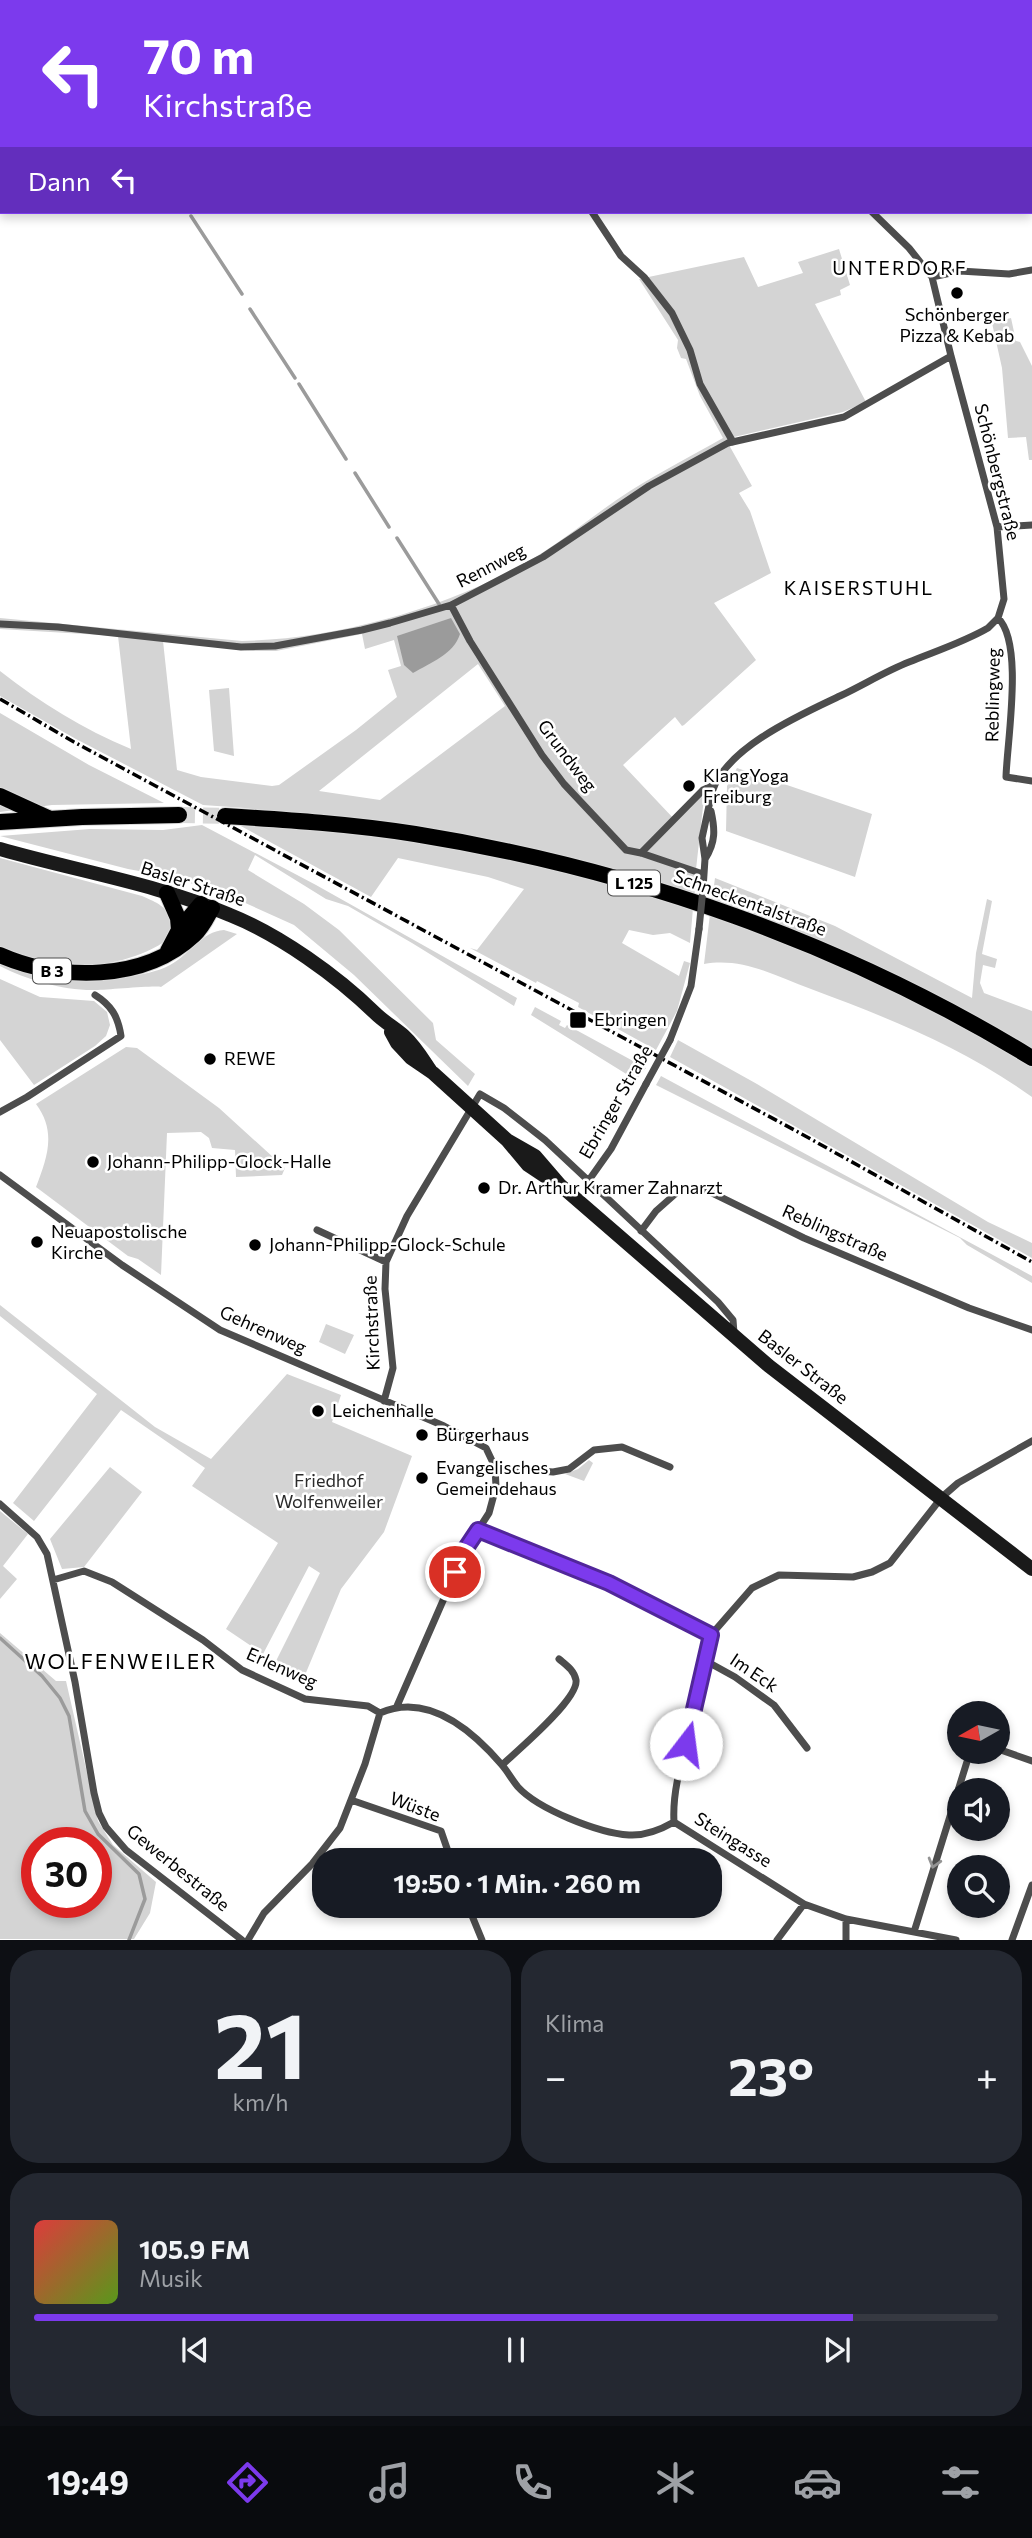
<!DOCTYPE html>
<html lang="de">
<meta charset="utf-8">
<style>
body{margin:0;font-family:Commissioner,sans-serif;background:#242831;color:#f1f3f6;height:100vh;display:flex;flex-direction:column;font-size:26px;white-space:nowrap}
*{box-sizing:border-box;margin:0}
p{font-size:23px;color:#9ea1a6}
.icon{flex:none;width:38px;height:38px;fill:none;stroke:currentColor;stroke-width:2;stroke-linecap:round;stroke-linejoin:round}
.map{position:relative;height:1940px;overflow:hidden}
.side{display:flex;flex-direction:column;gap:10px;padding:10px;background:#0d0f14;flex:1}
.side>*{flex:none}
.top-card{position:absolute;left:0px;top:0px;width:1032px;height:214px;box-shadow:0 4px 10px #0003;background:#7c3aed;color:#fff;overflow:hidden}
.needle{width:46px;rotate:261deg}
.controls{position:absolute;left:947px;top:1701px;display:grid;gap:14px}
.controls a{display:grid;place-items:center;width:63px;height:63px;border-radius:50%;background:#171b24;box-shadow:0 4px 10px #0003;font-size:35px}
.speed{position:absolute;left:21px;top:1827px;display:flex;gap:14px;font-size:35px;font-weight:700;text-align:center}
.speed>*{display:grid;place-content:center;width:91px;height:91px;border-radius:50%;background:#171b24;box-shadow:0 4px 10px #0003;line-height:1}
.speed .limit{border:10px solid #d22;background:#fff;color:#111}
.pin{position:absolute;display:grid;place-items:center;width:60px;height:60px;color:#fff;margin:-30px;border:4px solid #fff;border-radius:50%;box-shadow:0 2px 7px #0007}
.me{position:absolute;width:77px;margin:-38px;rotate:15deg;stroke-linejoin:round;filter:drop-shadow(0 0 5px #0008)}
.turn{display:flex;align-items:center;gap:24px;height:147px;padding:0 28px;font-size:32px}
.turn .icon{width:91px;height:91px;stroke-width:2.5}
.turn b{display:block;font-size:49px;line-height:60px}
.then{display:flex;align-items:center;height:66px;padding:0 28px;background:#0003;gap:14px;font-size:26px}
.big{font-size:52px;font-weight:700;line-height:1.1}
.side .widget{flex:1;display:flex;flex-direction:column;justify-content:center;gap:10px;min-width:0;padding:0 24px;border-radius:28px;background:#242831}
.side .dial{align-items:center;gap:0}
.dial b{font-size:91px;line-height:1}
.song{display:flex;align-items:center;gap:21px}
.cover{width:84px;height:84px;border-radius:10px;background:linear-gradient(135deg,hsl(0 70% 55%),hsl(90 70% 35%))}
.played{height:7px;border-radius:4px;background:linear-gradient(90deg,#7c3aed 85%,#363941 85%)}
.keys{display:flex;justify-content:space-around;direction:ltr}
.heat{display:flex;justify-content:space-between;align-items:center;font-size:38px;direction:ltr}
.side .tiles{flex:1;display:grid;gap:10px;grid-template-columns:1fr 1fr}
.widget:last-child{grid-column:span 2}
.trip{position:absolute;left:312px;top:1848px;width:410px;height:70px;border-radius:28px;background:#171b24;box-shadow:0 4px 10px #0003;font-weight:700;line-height:70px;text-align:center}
.dock{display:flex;height:112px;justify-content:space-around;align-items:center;background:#090b0e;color:#9ea1a6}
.dock .icon{width:49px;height:49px}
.dock .selected{color:#7c3aed}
.dock b{font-size:32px;color:#f1f3f6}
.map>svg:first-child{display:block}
.green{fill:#d4d4d4;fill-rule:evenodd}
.water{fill:#9b9b9b}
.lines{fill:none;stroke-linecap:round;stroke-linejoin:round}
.stream{stroke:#9b9b9b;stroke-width:3.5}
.primary-tunnel{stroke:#d9d9d9;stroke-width:16;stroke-dasharray:16 8;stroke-linecap:butt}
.primary-casing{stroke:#dbdbdb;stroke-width:18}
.street{stroke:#4d4d4d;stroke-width:7}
.secondary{stroke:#1a1a1a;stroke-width:14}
.primary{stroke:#000;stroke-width:16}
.rail{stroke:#000;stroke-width:3.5;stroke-dasharray:10 3.5 2 3.5;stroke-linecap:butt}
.street-bridge{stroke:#4d4d4d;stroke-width:7}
.oneway{stroke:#949494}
.route-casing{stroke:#51269a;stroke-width:18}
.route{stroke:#7c3aed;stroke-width:12}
.poi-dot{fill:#000;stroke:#fff;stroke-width:2.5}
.labels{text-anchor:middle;stroke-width:5;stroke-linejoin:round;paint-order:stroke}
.shield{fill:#fff;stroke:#4c4c4c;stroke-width:2}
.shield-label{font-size:16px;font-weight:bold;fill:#000}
.poi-label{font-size:18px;fill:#000;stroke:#fff;text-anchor:start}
.street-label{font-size:18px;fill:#000;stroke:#fff}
.park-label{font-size:18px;fill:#2b2b2b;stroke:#fff}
.neighbourhood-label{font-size:19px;letter-spacing:2px;fill:#000;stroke:#fff}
.quarter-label{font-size:21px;letter-spacing:2px;fill:#000;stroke:#fff}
</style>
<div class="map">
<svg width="1032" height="1940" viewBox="0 0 1032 1940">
<rect width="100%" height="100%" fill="#fff"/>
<!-- green -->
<path class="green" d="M 839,249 L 850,285 L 840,290 L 841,295 L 815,304 L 866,402 L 843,412 L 734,437 L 729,445 L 752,486 L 739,493 L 750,511 L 771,573 L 714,603 L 756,660 L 684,725 L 682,726 L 675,717 L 623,765 L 675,820 L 701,796 L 704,798 L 694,887 L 695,895 L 458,836 L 245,808 L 203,805 L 76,739 L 0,696 L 0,671 C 41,703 83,729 131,749 L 118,636 L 0,629 L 0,618 L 242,641 C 341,639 459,605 542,553 C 572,534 600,510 630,491 C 660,472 691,456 723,438 L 700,396 L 686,359 L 681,358 L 677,348 L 678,340 L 639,279 L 744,257 L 758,287 L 803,273 L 798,262 ZM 362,634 L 365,649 L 394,640 L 401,666 L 388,670 L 397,697 L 356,730 L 279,785 L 272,786 L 201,777 L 177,770 L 163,641 L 253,651 L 276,651 ZM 478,664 L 505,706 L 380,800 L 319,791 Z
M 1011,318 L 1016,341 L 1020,342 L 1032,366 L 1032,460 L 1029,460 L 1026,437 L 1008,438 L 1002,368 L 992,323 Z
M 229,688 L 234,756 L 214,751 L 209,690 Z
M 0,713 L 89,765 L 164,803 L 52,805 L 0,812 Z
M 737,768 L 872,814 L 855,877 L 726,831 L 727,786 Z
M 202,825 L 316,885 L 517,998 L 514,1006 L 412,943 L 348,906 L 326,899 L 255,855 L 248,870 L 304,904 L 339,930 L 433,1023 L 436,1040 L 475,1074 L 468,1086 L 354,975 L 294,925 L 232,897 L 172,877 L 128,869 L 0,836 L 90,829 L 163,830 Z
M 239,825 C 394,825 545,866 693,908 L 690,943 L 670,933 L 653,935 L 629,930 L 622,943 L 679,976 L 684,961 L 690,963 L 677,1011 L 656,1050 L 578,1007 L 579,1003 L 537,981 L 536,983 L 470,948 L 477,950 L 524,889 L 488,877 L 398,858 L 371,897 Z
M 0,858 L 142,896 C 158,903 166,906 173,922 L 168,939 C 136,964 74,972 36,963 C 24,960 11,953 0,948 Z
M 715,878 L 835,926 L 972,998 L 976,953 L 987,899 L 992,901 L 982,954 L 997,959 L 995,968 L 983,965 L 980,983 L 984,993 L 1032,1011 L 1032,1053 L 712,901 Z
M 710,914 L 851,970 L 949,1017 L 1032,1065 L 1032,1097 C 962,1047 891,1019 811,989 C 775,976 743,957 704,964 Z
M 224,930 L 237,934 L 161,987 C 156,985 107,990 96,990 C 65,991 27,980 0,966 L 0,963 C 43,980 83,984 128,977 C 143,974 157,972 170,965 C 189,955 202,931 224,930 Z
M 0,979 L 40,997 L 94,1001 L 107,1012 L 110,1025 L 106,1036 L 95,1046 L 34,1085 L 0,1040 Z
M 535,1007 L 561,1021 L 559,1025 L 565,1028 L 567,1025 L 646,1068 L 636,1080 L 531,1015 Z
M 678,1040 L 757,1084 L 988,1222 L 1032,1243 L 1032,1258 L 670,1057 Z
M 126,1047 L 137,1048 L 219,1108 L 285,1168 L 282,1175 L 236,1177 L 235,1150 L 212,1148 L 209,1138 L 201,1132 L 167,1133 L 161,1275 L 138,1259 L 128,1256 L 36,1187 C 47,1158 57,1132 36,1104 Z
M 661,1076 L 1032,1276 L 1032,1283 L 967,1245 L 960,1238 L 656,1085 Z
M 0,1305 L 155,1427 L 211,1459 L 287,1374 L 341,1395 L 332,1422 L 412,1456 L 384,1532 L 341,1589 L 305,1675 L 276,1661 L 320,1573 L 309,1566 L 263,1654 L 226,1629 L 278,1543 L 192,1486 L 205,1468 L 121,1410 L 34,1521 L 13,1503 L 97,1394 L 0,1316 Z
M 326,1324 L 354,1335 L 345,1354 L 319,1342 Z
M 589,1460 L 593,1463 L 584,1481 L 565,1474 L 578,1469 Z
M 110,1467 L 142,1492 L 84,1567 L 62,1569 L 50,1539 Z
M 0,1511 L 28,1534 L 3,1566 L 17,1579 L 0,1599 Z
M 0,1633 L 56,1681 L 66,1681 L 98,1821 L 113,1845 L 156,1882 L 150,1913 L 134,1939 L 0,1939 ZM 37,1843 L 96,1843 L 96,1902 L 37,1902 Z"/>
<!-- water -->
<path class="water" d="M 451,618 L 460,634 C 454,654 430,663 413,673 L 404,665 L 397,636 Z"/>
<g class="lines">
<!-- stream -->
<path class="stream" d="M 191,216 L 242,294
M 250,309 L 295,378
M 299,384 L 346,459
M 355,473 L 389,527
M 397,538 L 439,604
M 0,1638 L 42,1676 L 60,1698 L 69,1716 L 85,1811 L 98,1834 L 139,1874 L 145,1899 L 129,1940"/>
<!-- primary-tunnel -->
<path class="primary-tunnel" d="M 179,815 L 225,816"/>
<!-- primary casing -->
<g class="primary-casing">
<path id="primary" d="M 0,796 L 48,818
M 225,816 C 289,820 352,824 415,834 C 633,869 844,943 1032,1058
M 0,822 L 82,817 L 179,815
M 167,893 L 178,918 L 179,930
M 168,951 L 179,930 L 201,904
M 0,955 C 59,981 144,982 194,935 C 202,928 207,917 212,908"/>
</g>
<!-- street -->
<path class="street" d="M 198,2 L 199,0
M 426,2 L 428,0
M 834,2 L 834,0
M 985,2 L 986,0
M 1031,189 L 1032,191
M 592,212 L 621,256 L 644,277 L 672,313 L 690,350 L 700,384 L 733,442
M 932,277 L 960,271 L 1009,274 L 1032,270
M 997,527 L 1032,525
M 451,605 L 470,641 L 542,755 L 564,784 L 626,850 L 641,853 L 703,874
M 998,618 C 1024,643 1007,741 1006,777 L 1032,781
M 0,624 L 58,627 L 241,647 L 275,646 L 362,630 L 390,623 L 451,605 L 543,557 L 649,486 L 728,443 L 844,417 L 951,356
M 641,853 L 703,790 L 714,785
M 705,859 C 716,842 715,829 711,811
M 703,889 L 705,859 L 702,838 L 712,792 C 726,747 802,714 842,695 C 865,684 886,671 909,662 C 936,651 964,642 988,628 L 998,618 L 1004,599 L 997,527 L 951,356 L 932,277 L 909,248 L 872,212
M 670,1040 L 691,986 L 699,929
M 0,1112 L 27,1097 L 121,1036 C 118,1016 111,1005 95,995
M 0,1175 L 122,1265 L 220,1330 L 444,1426 L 486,1448 L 495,1467 L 496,1487 L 489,1513 L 478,1530 L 609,1583 L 711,1635 L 752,1588 L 779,1575 L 853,1577 L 872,1572 L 890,1563 L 942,1497 L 958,1483 L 1032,1441
M 589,1180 L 611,1149 L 646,1084
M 317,1230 L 386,1262
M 641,1231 L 656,1211 L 682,1188 L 702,1188 L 804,1238 L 969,1308 L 1032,1330
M 384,1401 L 393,1368 L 385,1289 L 386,1262 L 407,1216 L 480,1094 L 504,1108 L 545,1140 L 718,1302 L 733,1320 L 734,1333
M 495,1467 L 553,1472 L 569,1469 L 594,1450 L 622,1447 L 670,1467
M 0,1504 L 37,1537 L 47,1554 L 75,1682 L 94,1793 L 99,1813 L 106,1827 L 126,1850 L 242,1940
M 53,1580 L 84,1571 L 112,1582 L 203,1640 L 242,1670 L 305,1699 L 368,1706 L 380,1713 C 428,1692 472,1730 502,1765 C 508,1772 512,1780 518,1787 C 538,1809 598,1833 629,1835 C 645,1836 660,1830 674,1822
M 711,1635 C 705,1664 700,1693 693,1721 C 684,1755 672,1787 674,1822 L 804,1904 L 846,1919 L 956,1940
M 706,1661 L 735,1677 L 774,1705 L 807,1748
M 397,1706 L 466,1548 L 478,1530
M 998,1749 L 1032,1761
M 502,1765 C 517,1751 579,1699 576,1680 C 574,1670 566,1665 559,1659
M 351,1800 L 441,1831 L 451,1860
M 468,1906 L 482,1940
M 914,1932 L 970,1752
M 248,1940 L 264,1913 L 312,1864 L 340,1828 L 365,1764 L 380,1713
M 777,1940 L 804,1904
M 846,1940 L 846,1919
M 1012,1940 L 1032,1885"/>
<!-- secondary -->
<path class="secondary" d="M 0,849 C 76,871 158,884 230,915 C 280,935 337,976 375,1013 C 384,1022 395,1028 404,1036 C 415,1046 422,1058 430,1070
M 391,1032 L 397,1043 L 411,1058 L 433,1073 L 507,1140 L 528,1165 L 549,1179
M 507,1140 L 535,1156 L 560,1185 L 769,1366 L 1032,1569"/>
<!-- primary -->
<use href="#primary" class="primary"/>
<!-- rail -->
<path class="rail" d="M 0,699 L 74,742 L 798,1132 L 1032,1262"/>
<!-- street-bridge -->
<path class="street-bridge" d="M 699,929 L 703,889
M 646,1084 L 670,1040"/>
</g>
<!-- one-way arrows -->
<defs><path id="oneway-chevron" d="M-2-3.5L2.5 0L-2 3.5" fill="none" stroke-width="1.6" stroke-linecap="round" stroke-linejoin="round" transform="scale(1.75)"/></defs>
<use class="oneway" href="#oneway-chevron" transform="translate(934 1863) rotate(106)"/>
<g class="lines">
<!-- route casing -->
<g class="route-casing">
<path id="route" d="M 455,1572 L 466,1548 L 478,1530 L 609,1583 L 711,1635 L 686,1744"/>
</g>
<!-- route -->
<use href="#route" class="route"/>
</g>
<!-- markers -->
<g class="poi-dot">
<circle cx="957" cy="293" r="7"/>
<circle cx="689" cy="786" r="7"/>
<rect x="569" y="1011" width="18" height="18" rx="3.5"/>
<circle cx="210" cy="1059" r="7"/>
<circle cx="93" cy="1162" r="7"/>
<circle cx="484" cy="1188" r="7"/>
<circle cx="37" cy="1242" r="7"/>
<circle cx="255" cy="1245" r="7"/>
<circle cx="318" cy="1411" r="7"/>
<circle cx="422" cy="1435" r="7"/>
<circle cx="422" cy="1478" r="7"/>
</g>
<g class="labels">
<!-- shield labels -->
<g class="shield">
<rect x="608" y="870.5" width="52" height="25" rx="5"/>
<rect x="33" y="958.5" width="38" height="25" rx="5"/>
</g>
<g class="shield-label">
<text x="634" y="889">L 125</text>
<text x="52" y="977">B 3</text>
</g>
<!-- poi labels -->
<g class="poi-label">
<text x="957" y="321" text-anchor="middle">Schönberger<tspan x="957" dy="21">Pizza &amp; Kebab</tspan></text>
<text x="703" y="782">KlangYoga<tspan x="703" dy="21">Freiburg</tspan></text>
<text x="594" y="1026">Ebringen</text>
<text x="224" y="1065">REWE</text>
<text x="107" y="1168">Johann-Philipp-Glock-Halle</text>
<text x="498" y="1194">Dr. Arthur Kramer Zahnarzt</text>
<text x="51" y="1238">Neuapostolische<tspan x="51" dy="21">Kirche</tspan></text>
<text x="269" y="1251">Johann-Philipp-Glock-Schule</text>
<text x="332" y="1417">Leichenhalle</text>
<text x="436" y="1441">Bürgerhaus</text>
<text x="436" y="1474">Evangelisches<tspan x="436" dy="21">Gemeindehaus</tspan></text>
</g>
<!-- street labels -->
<g class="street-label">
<text transform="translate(997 472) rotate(76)" y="6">Schönbergstraße</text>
<text transform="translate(491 566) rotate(-27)" y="6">Rennweg</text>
<text transform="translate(993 695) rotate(-89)" y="6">Reblingweg</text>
<text transform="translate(567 756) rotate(53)" y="6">Grundweg</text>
<text transform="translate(193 884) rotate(18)" y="6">Basler Straße</text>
<text transform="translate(750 903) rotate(20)" y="6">Schneckentalstraße</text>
<text transform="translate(616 1102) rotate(-60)" y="6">Ebringer Straße</text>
<text transform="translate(835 1233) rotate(24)" y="6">Reblingstraße</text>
<text transform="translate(372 1323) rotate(-92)" y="6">Kirchstraße</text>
<text transform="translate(263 1330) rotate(24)" y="6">Gehrenweg</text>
<text transform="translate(803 1367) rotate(38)" y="6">Basler Straße</text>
<text transform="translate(282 1668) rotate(24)" y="6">Erlenweg</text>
<text transform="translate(754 1673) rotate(34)" y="6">Im Eck</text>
<text transform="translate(415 1807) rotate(21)" y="6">Wüste</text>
<text transform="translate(733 1840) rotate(32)" y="6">Steingasse</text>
<text transform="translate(178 1868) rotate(39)" y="6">Gewerbestraße</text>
</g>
<!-- park labels -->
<g class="park-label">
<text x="329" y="1487">Friedhof<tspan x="329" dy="21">Wolfenweiler</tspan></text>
</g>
<!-- neighbourhood labels -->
<g class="neighbourhood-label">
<text x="900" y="275">UNTERDORF</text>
<text x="859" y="595">KAISERSTUHL</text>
</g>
<!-- quarter labels -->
<g class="quarter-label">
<text x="121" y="1669">WOLFENWEILER</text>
</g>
</g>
</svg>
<div class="controls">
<a><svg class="needle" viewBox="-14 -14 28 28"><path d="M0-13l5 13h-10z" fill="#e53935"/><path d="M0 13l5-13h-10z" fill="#9ea1a6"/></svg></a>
<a><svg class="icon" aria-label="sound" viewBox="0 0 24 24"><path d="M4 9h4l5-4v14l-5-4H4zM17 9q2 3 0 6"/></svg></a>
<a><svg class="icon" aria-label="search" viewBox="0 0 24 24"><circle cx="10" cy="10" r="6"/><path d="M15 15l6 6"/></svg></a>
</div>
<div class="speed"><div class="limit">30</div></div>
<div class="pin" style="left:455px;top:1572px;background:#d93025"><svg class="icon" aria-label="arrive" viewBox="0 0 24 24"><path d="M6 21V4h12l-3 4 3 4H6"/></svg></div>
<svg class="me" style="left:686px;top:1744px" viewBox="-20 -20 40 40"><circle r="19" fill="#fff"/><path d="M0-13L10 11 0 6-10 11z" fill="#7c3aed"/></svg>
<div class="trip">19:50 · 1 Min. · 260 m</div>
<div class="top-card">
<div class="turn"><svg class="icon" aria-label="left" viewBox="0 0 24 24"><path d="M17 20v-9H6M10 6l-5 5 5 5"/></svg><div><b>70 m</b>Kirchstraße</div></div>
<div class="then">Dann<svg class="icon" aria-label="left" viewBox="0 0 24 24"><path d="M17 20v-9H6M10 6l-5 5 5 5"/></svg></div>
</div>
</div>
<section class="side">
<div class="tiles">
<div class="widget dial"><b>21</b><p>km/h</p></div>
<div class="widget"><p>Klima</p>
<div class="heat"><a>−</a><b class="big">23°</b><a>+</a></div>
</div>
<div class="widget">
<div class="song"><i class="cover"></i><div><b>105.9 FM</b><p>Musik</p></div></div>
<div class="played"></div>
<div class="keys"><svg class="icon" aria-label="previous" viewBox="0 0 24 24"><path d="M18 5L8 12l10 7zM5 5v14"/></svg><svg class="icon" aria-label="pause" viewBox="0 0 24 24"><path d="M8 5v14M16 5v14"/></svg><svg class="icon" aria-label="next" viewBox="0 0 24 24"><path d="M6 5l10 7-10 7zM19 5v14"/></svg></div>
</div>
</div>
</section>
<nav class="dock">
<b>19:49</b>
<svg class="icon selected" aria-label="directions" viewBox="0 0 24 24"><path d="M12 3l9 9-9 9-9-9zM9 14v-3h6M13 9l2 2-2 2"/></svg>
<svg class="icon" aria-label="music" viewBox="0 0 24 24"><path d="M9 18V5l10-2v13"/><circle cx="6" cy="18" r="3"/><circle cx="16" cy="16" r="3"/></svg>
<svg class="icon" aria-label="phone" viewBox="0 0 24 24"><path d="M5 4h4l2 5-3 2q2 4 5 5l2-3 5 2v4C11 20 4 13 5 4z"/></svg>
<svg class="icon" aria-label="climate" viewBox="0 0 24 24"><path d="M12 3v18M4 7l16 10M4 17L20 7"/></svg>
<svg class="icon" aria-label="car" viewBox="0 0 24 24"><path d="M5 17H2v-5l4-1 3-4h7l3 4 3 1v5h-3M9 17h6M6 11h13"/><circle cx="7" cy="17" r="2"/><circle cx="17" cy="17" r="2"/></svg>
<svg class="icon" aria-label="filters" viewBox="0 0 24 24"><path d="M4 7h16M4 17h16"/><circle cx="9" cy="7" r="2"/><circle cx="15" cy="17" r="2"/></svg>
</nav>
